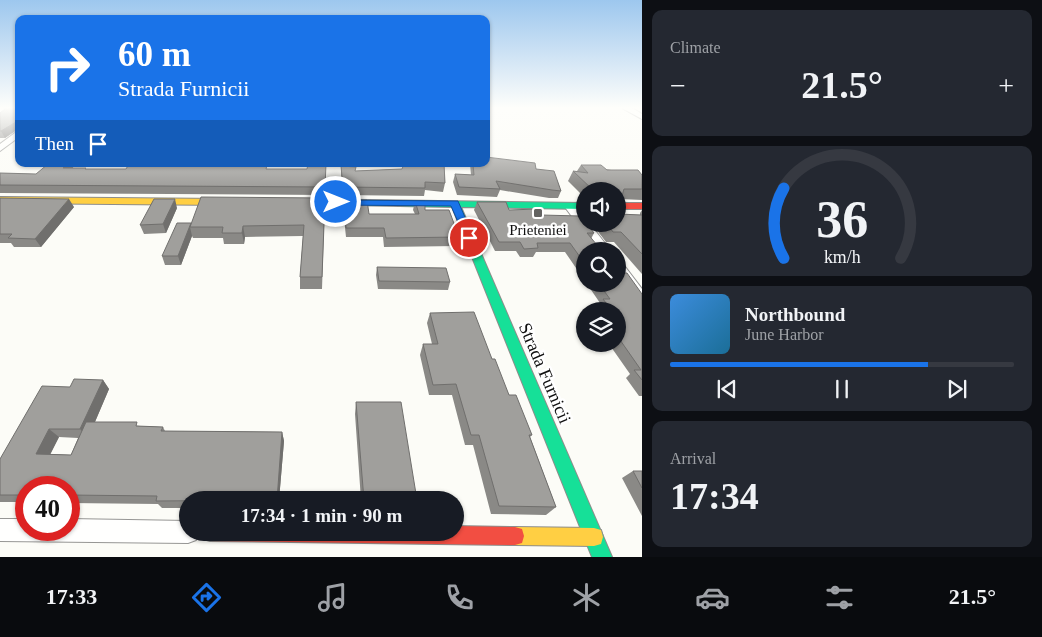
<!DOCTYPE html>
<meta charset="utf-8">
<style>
body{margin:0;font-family:"Times New Roman",serif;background:#242831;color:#f1f3f6;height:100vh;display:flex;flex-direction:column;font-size:19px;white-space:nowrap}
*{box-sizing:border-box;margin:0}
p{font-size:16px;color:#9ea1a6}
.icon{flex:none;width:28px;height:28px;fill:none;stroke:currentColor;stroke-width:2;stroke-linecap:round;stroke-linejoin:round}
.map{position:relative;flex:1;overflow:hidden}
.panel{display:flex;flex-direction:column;gap:10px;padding:10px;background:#0d0f14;width:400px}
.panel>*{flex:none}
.guide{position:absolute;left:15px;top:15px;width:475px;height:152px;border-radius:10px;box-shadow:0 1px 4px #0004;background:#1a73e8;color:#fff;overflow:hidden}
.controls{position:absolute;left:576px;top:182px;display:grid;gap:10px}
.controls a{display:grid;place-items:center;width:50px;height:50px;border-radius:50%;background:#171b24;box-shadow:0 1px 4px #0004;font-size:25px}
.speed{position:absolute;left:15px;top:476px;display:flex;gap:10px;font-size:25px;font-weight:700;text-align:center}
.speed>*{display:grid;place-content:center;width:65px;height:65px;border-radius:50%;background:#171b24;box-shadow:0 1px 4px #0004;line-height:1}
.speed .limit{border:8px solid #d22;background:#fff;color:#111}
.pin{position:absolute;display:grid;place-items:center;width:42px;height:42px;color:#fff;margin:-21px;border:2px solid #fff;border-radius:50%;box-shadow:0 1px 5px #0007}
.me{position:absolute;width:55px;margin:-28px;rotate:90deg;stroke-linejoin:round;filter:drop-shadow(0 0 4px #0008)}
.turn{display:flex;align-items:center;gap:18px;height:105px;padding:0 20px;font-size:22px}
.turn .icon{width:65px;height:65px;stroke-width:2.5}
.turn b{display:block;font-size:35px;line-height:42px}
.then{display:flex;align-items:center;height:48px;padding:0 20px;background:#0003;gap:10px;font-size:19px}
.big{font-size:38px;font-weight:600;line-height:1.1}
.panel .tile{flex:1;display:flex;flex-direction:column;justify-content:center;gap:8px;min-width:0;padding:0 18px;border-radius:10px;background:#242831}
.panel .dial{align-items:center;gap:0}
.dial svg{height:130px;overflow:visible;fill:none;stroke:#363941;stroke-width:7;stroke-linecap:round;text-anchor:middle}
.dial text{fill:#f1f3f6;stroke:none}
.song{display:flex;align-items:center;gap:15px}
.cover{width:60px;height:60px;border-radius:8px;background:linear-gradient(135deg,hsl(210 70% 55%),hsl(200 70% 35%))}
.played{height:5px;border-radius:2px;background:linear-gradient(90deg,#1a73e8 75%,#363941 75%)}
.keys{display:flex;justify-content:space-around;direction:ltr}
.heat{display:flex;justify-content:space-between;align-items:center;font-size:28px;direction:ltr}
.trip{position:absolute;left:179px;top:491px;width:285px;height:50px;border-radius:25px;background:#171b24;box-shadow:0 1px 4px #0004;font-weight:600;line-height:50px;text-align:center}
.menu{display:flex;height:80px;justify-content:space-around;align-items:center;background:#090b0e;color:#9ea1a6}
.menu .icon{width:35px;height:35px}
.menu .active{color:#1a73e8}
.menu b{font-size:22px;color:#f1f3f6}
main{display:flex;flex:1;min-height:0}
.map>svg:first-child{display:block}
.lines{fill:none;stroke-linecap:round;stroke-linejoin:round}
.street-casing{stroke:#969694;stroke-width:2}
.fast-casing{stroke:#8d8d8b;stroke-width:2}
.slow-casing{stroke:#8d8d8b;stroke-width:2}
.jam-casing{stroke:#8d8d8b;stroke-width:2}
.street{fill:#fffffe;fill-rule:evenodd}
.fast{fill:#16e098;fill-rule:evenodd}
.slow{fill:#ffcf43;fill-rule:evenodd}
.jam{fill:#f24e42;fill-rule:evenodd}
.wall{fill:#8a8986;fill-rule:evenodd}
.shaded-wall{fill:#706f6d}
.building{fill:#a09f9c;stroke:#706f6d}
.route{fill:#1a73e8;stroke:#114b97}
.poi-dot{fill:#636361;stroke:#fff;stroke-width:2}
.labels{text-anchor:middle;stroke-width:5;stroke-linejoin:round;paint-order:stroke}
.poi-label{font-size:15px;fill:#101010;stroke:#fff}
.near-street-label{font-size:18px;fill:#101010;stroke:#fff}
</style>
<main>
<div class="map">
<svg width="642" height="557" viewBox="0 0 642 557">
<rect width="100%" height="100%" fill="#fcfcf7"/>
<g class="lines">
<!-- street casing -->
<g class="street-casing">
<path id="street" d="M 622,108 L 632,108 L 642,114 L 642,119 Z
M 19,130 L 19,137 L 0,151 L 0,144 Z
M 570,203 C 578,205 585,216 585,224 L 590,224 L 611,251 L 598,251 L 564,206 Z
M 618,263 L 623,264 L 642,289 L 642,304 L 637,303 L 618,276 Z
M 0,519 L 26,519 L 26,530 L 69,530 L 69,519 L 188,521 L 188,532 L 199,532 L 196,540 L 188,543 L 0,541 Z"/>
</g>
<!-- fast casing -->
<g class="fast-casing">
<path id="fast" d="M 297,199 L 585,203 L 585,209 L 461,207 L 612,557 L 592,557 L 452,207 L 294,204 L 294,200 Z"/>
</g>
<!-- slow casing -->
<g class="slow-casing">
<path id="slow" d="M 0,197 L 225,199 L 230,202 L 225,205 L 0,203 Z
M 515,527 L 594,528 L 601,530 L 603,537 L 601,544 L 594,546 L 515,545 L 508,543 L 506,536 L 508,529 Z"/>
</g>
<!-- jam casing -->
<g class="jam-casing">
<path id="jam" d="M 618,203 L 642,203 L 642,209 L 618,209 Z
M 455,526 L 515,527 L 522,529 L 524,536 L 522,543 L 515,545 L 210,541 L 203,539 L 201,532 L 455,532 Z"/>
</g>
<!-- street -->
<use href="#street" class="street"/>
<!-- fast -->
<use href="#fast" class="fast"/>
<!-- slow -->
<use href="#slow" class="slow"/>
<!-- jam -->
<use href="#jam" class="jam"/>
</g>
<!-- wall -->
<path class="wall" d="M 19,108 L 19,135 L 17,130 L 5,138 L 0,138 L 0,113 Z
M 48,164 L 71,164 L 73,168 L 87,169 L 126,169 L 129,164 L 241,164 L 241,165 L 268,169 L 307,169 L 326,164 L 325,195 L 0,193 L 0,173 L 36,174 Z
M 427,164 L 444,164 L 445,183 L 443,192 L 425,190 L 424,196 L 342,195 L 341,174 L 341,166 L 355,171 L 402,169 Z
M 470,164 L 486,164 L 536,169 L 561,191 L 558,198 L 549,198 L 500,190 L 497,197 L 457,195 L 453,182 L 455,174 L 471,175 Z
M 581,165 L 642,175 L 642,200 L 620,199 L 618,204 L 618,191 L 585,191 L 585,198 L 568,181 L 573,171 L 577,171 Z
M 0,198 L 74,207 L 41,247 L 14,247 L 11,243 L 0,243 Z
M 325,198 L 322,289 L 300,289 L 300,277 L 303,236 L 245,237 L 244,244 L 224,244 L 223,238 L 193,238 L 192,236 L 181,265 L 165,265 L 162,256 L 191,223 Z
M 344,200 L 369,214 L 415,214 L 413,210 L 415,201 L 425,210 L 459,237 L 457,246 L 384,247 L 383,237 L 346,237 L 343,209 Z
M 477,202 L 509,210 L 541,215 L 594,233 L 585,251 L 585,281 L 565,252 L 536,252 L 533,257 L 520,257 L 516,251 L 495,251 L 474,210 Z
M 177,208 L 166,233 L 144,234 L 140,225 Z
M 642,210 L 642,274 L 614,242 L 606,242 L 593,225 L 593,224 L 618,224 L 640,215 L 640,213 Z
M 377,267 L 450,282 L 448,290 L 378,289 L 376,275 Z
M 620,273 L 642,294 L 642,396 L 639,396 L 626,378 L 630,374 L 609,344 L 618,344 L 618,311 L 599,311 L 596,308 L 600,303 L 587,284 L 618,284 Z
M 430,313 L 492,359 L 509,395 L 532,435 L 530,437 L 556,507 L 546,515 L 491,514 L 473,445 L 465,445 L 452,395 L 429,395 L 420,355 L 423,344 L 432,344 L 427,323 Z
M 103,380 L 109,389 L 95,422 L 140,426 L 163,427 L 165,431 L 282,432 L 284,441 L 279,500 L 188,500 L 188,508 L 162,508 L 158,504 L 69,503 L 69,488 L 26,488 L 26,502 L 0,502 L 0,459 L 70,387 ZM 59,437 L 78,438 L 71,455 L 50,454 Z
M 356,402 L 417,500 L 361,500 L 355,414 Z
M 633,471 L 642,471 L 642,516 L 622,478 Z"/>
<!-- shaded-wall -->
<path class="shaded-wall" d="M 16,122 L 19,128 L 5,138 L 1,131 Z
M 67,164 L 71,164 L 74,169 L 63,168 Z
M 69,199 L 74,207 L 41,247 L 35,239 Z
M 175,199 L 177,208 L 166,233 L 163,224 Z
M 191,223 L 190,227 L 192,236 L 181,265 L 178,256 Z
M 243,226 L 245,237 L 244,244 L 242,233 Z
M 103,380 L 109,389 L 88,438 L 80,429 Z
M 49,429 L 59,437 L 46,463 L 36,454 Z
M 282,432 L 284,441 L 279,500 L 277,500 Z"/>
<!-- building -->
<path class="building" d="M 6,108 L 19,108 L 19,131 L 17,131 L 16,122 L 1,131 L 0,131 L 0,113 Z
M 486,157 L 535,163 L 536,169 L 554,171 L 561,191 L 552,190 L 496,181 L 500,189 L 459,187 L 455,174 L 474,175 L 473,164 L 486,164 Z
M 48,164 L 67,164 L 63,168 L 86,168 L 85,169 L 126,169 L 129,164 L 238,164 L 237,165 L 267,165 L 266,169 L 307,169 L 308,164 L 326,164 L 325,187 L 0,185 L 0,173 L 36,174 Z
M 404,164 L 444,164 L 445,183 L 425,182 L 425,188 L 343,187 L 341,166 L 356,167 L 355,171 L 402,169 Z
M 581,165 L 601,165 L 607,170 L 638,170 L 642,175 L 642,189 L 624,189 L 622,196 L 618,196 L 618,191 L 594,191 L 573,171 L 588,173 Z
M 201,197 L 325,198 L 322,277 L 300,277 L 304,225 L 243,226 L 242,233 L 222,233 L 223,227 L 190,227 Z
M 0,198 L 69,199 L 35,239 L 8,238 L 12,234 L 0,234 Z
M 154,199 L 175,199 L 163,224 L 140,225 Z
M 344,200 L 367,200 L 369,214 L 419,214 L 415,201 L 425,201 L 425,210 L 449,210 L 459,237 L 386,238 L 384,228 L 346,228 Z
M 477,202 L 506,202 L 509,210 L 537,209 L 541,215 L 580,216 L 585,222 L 585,224 L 587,224 L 594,233 L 587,233 L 602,251 L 585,251 L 585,264 L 570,243 L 537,243 L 538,248 L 524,249 L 520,242 L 499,242 Z
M 618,214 L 642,215 L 642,254 L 621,232 L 613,232 L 607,224 L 618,224 Z
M 177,223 L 191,223 L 178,256 L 162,256 Z
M 377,267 L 446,268 L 450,282 L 379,281 Z
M 618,270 L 620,273 L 627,273 L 642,294 L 642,380 L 634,370 L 641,370 L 618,337 L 618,322 L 619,322 L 618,319 L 618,311 L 612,311 L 603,299 L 610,299 L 599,284 L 618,284 Z
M 474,312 L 492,359 L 495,359 L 509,395 L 516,395 L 532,435 L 529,435 L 556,507 L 499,506 L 479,435 L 471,435 L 456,384 L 433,385 L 423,344 L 438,344 L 430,313 Z
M 74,379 L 103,380 L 80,429 L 49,429 L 36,454 L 71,455 L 86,422 L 137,422 L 136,426 L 163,427 L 161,431 L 282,432 L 277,500 L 156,501 L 157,496 L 69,495 L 69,488 L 26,488 L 26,495 L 0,495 L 0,459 L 42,386 L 70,387 Z
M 356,402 L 401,402 L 417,500 L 364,500 Z
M 633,471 L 642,471 L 642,488 Z"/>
<!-- sky -->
<linearGradient id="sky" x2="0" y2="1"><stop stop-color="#9dc7ee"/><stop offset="0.58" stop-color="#fefefb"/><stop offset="1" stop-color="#fefefb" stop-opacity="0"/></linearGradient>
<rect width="642" height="186" fill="url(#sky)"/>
<!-- route -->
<path class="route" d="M 333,200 L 458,201 L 474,238 L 469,241 L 466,240 L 451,206 L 336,205 L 333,204 Z"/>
<!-- markers -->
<rect class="poi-dot" x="533" y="208" width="10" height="10" rx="2.5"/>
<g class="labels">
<!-- poi labels -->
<g class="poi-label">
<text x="538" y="235">Prieteniei</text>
</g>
<!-- near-street labels -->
<g class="near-street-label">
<text transform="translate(545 373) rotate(67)" y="6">Strada Furnicii</text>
</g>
</g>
</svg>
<div class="controls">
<a><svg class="icon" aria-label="sound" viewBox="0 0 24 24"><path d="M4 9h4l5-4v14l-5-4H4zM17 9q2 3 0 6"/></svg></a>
<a><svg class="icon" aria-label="search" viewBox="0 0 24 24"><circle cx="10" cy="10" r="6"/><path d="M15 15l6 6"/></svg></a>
<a><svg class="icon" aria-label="layers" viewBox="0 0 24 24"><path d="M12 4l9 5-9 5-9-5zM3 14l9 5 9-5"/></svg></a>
</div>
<div class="speed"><div class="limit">40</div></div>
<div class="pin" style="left:469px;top:238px;background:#d93025"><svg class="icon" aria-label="arrive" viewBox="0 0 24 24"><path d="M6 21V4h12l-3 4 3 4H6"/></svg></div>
<svg class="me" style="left:336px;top:202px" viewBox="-20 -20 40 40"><circle r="17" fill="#1a73e8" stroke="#fff" stroke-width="3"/><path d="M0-11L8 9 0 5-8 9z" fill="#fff"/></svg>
<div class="trip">17:34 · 1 min · 90 m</div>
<div class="guide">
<div class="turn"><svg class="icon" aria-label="right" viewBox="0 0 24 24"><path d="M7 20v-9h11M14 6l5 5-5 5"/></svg><div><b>60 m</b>Strada Furnicii</div></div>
<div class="then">Then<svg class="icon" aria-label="arrive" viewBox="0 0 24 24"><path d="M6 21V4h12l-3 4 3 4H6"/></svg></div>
</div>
</div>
<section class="panel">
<div class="tile"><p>Climate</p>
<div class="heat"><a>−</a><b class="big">21.5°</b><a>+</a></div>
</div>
<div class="tile dial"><svg viewBox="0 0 100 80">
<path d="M14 69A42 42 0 1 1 86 69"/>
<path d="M14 69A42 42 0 0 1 14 26" stroke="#1a73e8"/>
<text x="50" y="56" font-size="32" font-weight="700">36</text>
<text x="50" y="72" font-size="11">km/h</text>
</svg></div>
<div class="tile">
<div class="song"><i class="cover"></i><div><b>Northbound</b><p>June Harbor</p></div></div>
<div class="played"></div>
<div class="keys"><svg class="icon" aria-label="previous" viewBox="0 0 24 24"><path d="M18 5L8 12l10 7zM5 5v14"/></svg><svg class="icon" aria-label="pause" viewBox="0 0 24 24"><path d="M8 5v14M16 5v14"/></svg><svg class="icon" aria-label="next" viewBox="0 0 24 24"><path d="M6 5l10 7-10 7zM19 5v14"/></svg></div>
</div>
<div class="tile"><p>Arrival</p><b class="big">17:34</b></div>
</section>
</main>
<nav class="menu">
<b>17:33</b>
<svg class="icon active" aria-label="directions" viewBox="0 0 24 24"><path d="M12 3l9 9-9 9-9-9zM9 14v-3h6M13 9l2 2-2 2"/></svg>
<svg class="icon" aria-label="music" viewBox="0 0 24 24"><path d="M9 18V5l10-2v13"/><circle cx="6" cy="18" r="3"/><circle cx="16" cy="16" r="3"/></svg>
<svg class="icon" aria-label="phone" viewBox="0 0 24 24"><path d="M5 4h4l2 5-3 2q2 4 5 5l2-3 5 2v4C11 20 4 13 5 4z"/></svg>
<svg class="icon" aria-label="climate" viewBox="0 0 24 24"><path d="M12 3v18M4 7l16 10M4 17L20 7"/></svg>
<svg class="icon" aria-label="car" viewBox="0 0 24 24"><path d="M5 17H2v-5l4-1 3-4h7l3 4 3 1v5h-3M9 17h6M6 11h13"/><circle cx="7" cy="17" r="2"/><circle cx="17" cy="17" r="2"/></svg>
<svg class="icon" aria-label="filters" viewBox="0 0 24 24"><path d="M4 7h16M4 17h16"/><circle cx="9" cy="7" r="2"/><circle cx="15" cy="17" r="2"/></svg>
<b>21.5°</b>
</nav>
